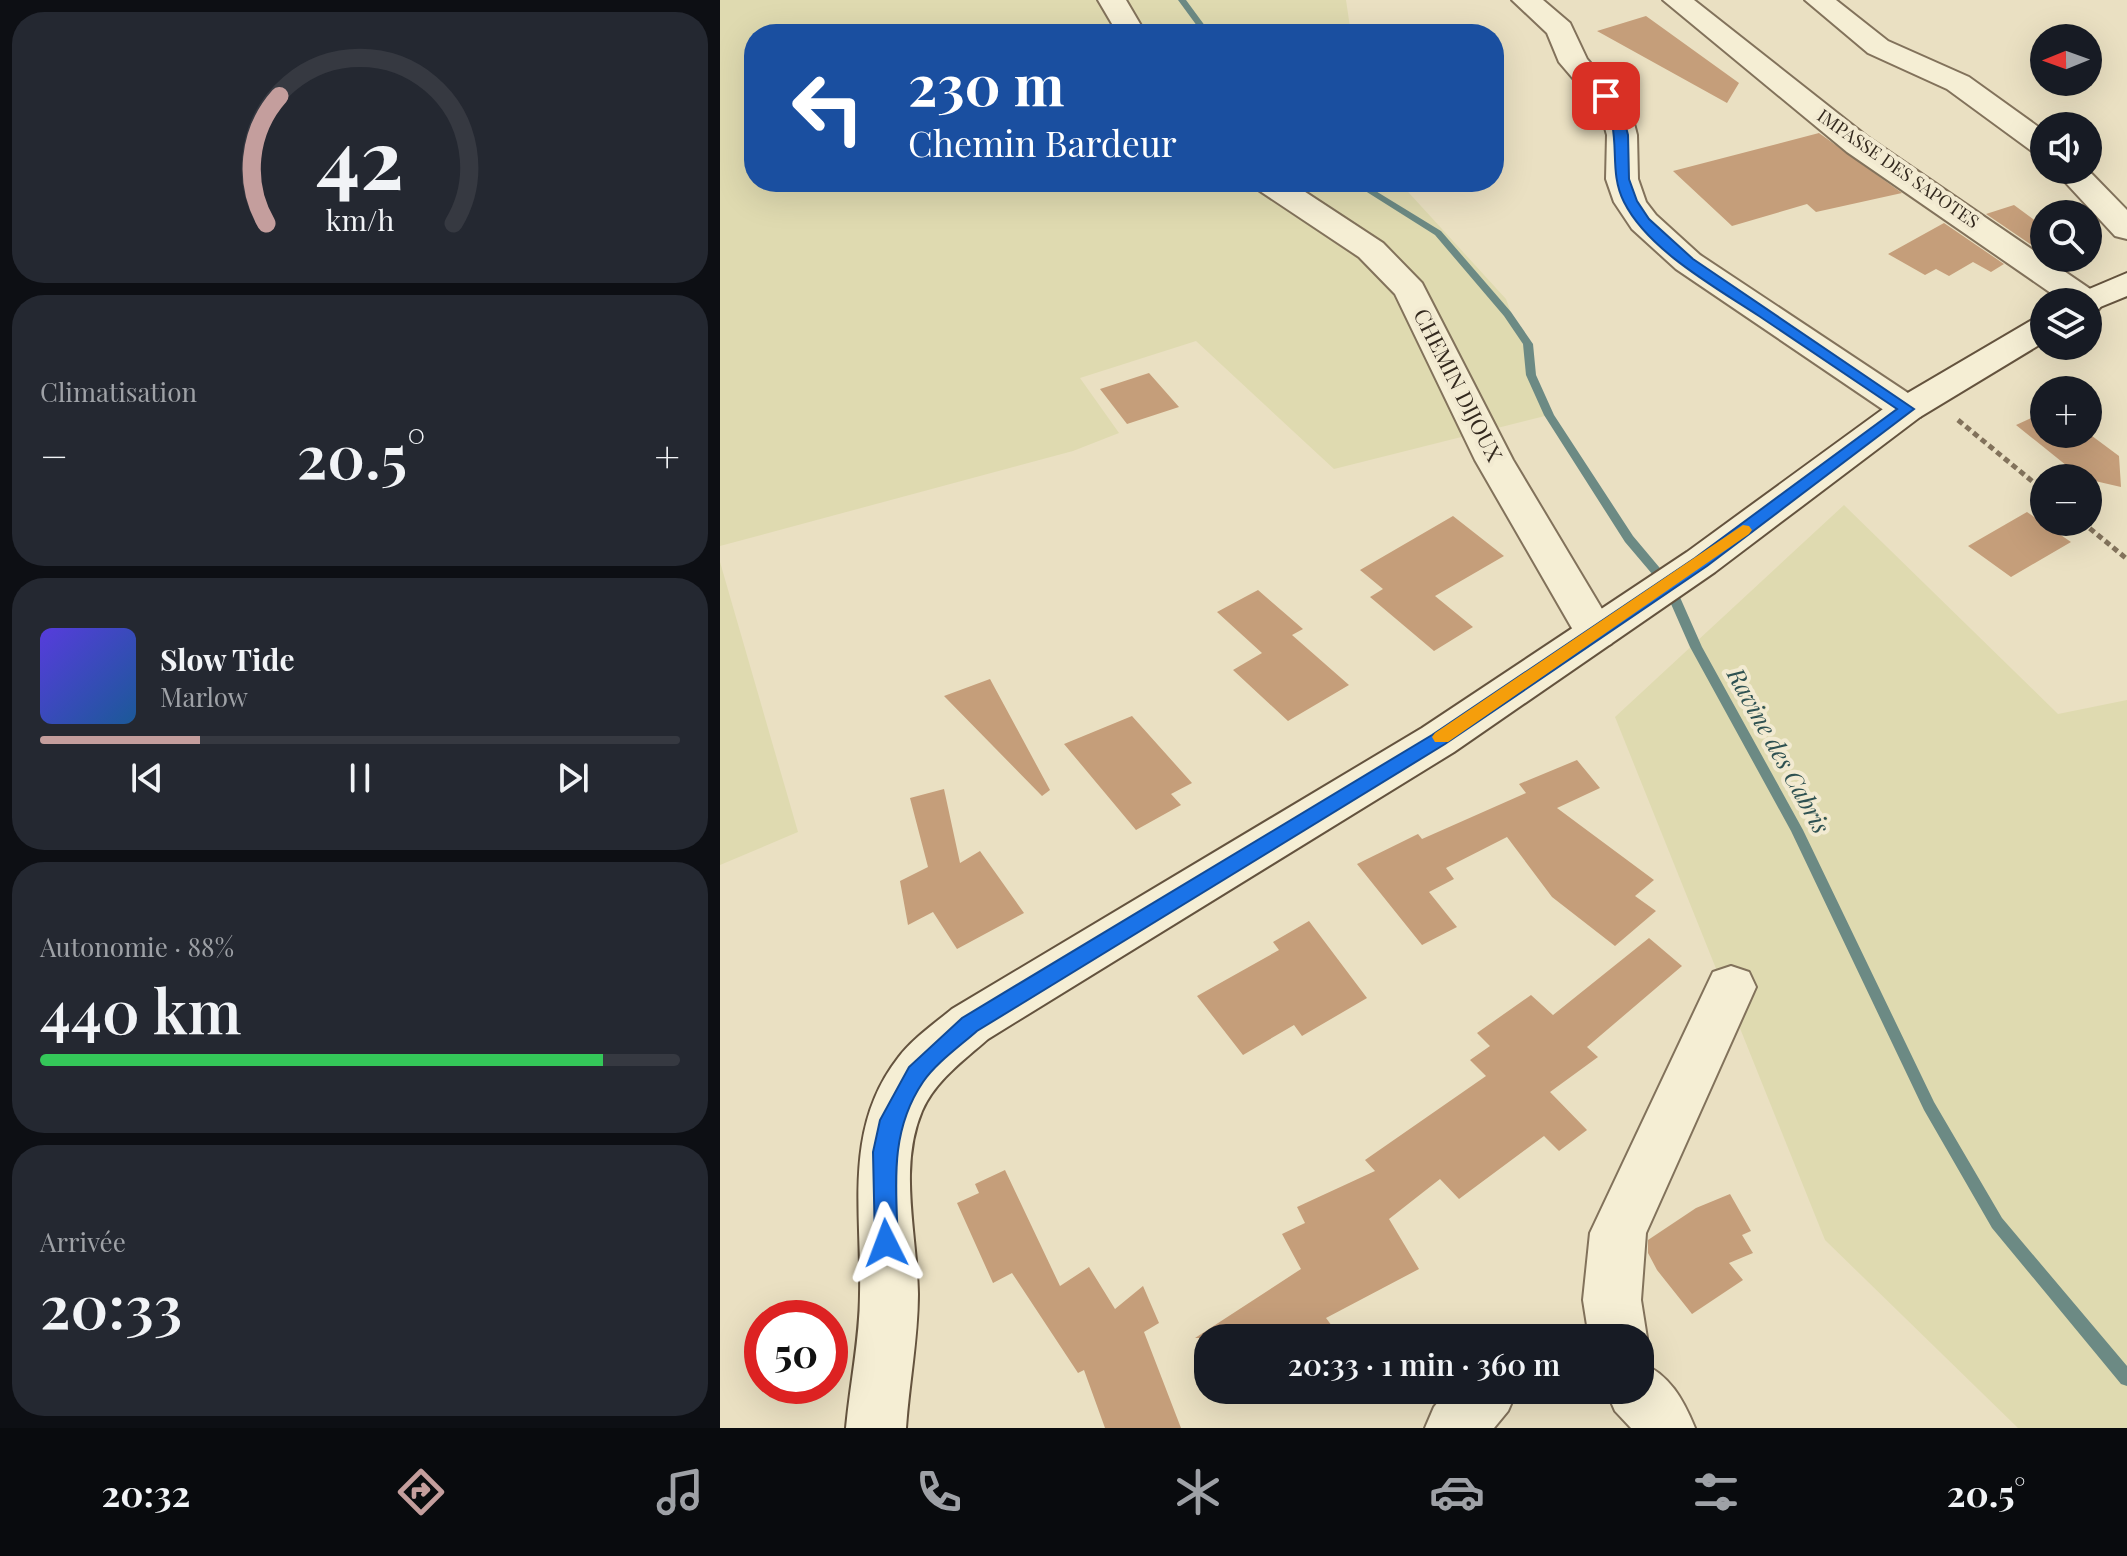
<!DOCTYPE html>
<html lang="fr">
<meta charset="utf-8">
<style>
body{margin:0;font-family:"Playfair Display",serif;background:#242831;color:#f1f3f6;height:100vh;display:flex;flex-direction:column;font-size:30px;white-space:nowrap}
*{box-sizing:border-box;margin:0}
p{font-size:26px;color:#9ea1a6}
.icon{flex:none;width:44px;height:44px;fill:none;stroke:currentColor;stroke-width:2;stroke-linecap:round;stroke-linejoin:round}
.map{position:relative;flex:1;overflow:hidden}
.panel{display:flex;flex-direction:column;gap:12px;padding:12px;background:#0d0f14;width:720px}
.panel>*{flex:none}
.hud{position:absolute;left:24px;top:24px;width:760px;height:168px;border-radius:32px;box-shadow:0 8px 32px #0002;background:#1a4fa0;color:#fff;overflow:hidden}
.needle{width:52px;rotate:269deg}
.fabs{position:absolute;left:1310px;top:24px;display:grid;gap:16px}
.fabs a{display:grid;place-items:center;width:72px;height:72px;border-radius:50%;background:#171b24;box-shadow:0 8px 32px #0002;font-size:40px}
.speed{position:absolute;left:24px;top:1300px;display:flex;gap:16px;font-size:40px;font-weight:700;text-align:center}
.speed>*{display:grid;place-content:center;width:104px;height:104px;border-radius:50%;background:#171b24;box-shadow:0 8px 32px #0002;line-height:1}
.speed .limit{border:12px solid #d22;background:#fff;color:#111}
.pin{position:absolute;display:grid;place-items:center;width:68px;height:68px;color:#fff;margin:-34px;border-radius:16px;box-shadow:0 4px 12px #0006}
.me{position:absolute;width:88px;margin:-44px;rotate:357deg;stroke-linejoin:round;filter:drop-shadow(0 0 6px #0008)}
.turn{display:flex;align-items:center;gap:28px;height:168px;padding:0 32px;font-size:36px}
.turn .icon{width:104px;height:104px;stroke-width:2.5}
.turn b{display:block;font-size:56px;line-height:68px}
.big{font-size:60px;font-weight:600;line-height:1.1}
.panel .card{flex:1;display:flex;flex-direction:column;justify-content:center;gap:12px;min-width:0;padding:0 28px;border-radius:32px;background:#242831}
.panel .dial{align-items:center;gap:0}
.dial svg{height:208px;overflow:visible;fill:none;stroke:#363941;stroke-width:7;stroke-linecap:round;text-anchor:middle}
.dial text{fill:#f1f3f6;stroke:none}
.song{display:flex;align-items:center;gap:24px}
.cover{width:96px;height:96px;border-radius:12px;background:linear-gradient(135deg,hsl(250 70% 55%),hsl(210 70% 35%))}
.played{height:8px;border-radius:4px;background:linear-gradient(90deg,#c49e9d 25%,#363941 25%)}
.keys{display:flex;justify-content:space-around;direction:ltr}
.heat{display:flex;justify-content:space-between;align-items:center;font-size:44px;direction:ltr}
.charge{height:12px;border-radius:6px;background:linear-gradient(90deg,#34c759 88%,#363941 0)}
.trip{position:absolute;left:474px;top:1324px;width:460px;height:80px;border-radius:32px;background:#171b24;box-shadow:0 8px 32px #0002;font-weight:600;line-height:80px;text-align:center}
.menu{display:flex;height:128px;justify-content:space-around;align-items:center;background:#090b0e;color:#9ea1a6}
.menu .icon{width:56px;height:56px}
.menu .on{color:#c49e9d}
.menu b{font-size:36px;color:#f1f3f6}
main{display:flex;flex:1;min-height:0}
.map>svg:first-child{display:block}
.farmland{fill:#dfdab0}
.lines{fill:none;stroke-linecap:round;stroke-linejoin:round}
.stream{fill:#6c8a84;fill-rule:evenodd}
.building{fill:#c59e7a}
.minor-casing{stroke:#82725b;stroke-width:4}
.tertiary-casing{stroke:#82725b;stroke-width:4}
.secondary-casing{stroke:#64533e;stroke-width:4}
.path{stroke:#82725b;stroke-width:5;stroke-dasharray:6 4;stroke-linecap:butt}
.minor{fill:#f5eed4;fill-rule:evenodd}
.tertiary{fill:#f5eed4;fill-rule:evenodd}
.secondary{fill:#f5eed4;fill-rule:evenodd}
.route{fill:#1a73e8;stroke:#114b97;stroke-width:2}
.slow{fill:#f59e0b}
.labels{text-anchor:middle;stroke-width:8;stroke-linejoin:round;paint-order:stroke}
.far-street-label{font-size:18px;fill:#33291e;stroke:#f2ead1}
.street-label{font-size:22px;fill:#33291e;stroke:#f2ead1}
.water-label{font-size:24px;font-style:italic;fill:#2e5151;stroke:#f2ead1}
</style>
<main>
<section class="panel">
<div class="card dial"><svg viewBox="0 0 100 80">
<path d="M14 69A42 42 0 1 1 86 69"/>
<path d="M14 69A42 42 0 0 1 19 20" stroke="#c49e9d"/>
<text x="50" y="56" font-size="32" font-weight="700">42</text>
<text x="50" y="72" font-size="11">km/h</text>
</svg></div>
<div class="card"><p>Climatisation</p>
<div class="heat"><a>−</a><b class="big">20.5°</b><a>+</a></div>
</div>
<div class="card">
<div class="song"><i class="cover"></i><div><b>Slow Tide</b><p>Marlow</p></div></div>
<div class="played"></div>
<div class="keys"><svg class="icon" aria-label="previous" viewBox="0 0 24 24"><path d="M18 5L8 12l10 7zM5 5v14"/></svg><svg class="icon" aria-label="pause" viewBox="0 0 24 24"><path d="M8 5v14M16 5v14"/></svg><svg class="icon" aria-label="next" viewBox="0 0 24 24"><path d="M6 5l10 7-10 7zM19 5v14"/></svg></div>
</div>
<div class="card"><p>Autonomie · 88%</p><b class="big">440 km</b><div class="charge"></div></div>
<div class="card"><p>Arrivée</p><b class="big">20:33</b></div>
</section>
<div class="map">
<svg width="1407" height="1428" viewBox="0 0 1407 1428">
<rect width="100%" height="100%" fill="#eae0c2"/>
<!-- farmland -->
<path class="farmland" d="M 0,0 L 626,0 L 631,34 L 34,34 L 34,182 L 679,182 L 786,299 L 829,415 L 614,469 L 476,341 L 360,378 L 399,433 L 353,451 L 0,546 Z
M 1124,505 L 1338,714 L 1407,700 L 1407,1428 L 1298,1428 L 1105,1240 L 895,717 Z
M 0,562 L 78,832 L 0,865 Z"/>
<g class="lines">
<!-- stream -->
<path class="stream" d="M 458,0 L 466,0 L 491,34 L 483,34 Z
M 631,182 L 641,182 L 721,231 L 791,312 L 813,344 L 816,375 L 834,415 L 913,536 L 955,586 L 982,647 L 1083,830 L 1214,1102 L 1282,1218 L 1407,1366 L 1407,1386 L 1401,1384 L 1272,1228 L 1204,1110 L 1071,831 L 970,647 L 944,588 L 905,542 L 824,415 L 806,375 L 803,344 L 784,316 L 715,235 Z"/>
</g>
<!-- building -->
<path class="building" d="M 926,16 L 1019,83 L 1007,103 L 877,31 Z
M 1099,133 L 1182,193 L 1096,212 L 1087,204 L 1012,226 L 953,171 Z
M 1294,205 L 1324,227 L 1324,240 L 1313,246 L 1266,214 Z
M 1224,223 L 1284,264 L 1271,272 L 1253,262 L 1229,276 L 1216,269 L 1205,275 L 1168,254 Z
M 429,373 L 459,407 L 407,424 L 380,389 Z
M 1324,412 L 1324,434 L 1368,433 L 1399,456 L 1401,487 L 1362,478 L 1296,425 Z
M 1307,512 L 1351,542 L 1291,577 L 1248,546 Z
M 733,516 L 784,556 L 715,596 L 753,627 L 714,651 L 650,597 L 663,589 L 640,570 Z
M 538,590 L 583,629 L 572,635 L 629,685 L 568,721 L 513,670 L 542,653 L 497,612 Z
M 270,679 L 330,790 L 322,796 L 224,696 Z
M 412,716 L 472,783 L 451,794 L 461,805 L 416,830 L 344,744 Z
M 857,760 L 880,788 L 837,808 L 934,880 L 915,896 L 936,911 L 895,946 L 832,897 L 787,837 L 726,868 L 734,879 L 709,892 L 737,927 L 702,945 L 637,864 L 698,834 L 702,839 L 806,793 L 799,784 Z
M 224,789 L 240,863 L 260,851 L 304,913 L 237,949 L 213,912 L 188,925 L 180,881 L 208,867 L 190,798 Z
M 589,921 L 647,998 L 582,1036 L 574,1025 L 523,1055 L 477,996 L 559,950 L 553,942 Z
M 929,938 L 962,966 L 867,1047 L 878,1057 L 830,1092 L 867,1130 L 839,1151 L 824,1136 L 739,1199 L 720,1179 L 669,1219 L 699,1269 L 606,1318 L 621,1338 L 475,1338 L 581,1269 L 562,1234 L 585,1223 L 577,1207 L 655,1171 L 645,1160 L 766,1076 L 750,1060 L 770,1046 L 757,1033 L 811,995 L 833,1015 Z
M 285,1170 L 340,1286 L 369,1267 L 395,1309 L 423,1286 L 439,1323 L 424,1332 L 461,1428 L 385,1428 L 364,1370 L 358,1373 L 292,1273 L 273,1283 L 237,1203 L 259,1193 L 255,1184 Z
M 1010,1194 L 1031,1231 L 1022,1235 L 1033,1253 L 1009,1263 L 1023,1280 L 972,1314 L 937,1270 L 928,1253 L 928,1240 L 976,1208 Z"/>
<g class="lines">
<!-- minor casing -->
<g class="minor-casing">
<path id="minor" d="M 378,0 L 406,0 L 426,34 L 398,34 Z
M 792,0 L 823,0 L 850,23 L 867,59 L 910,108 L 917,135 L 918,179 L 926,202 L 936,215 L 980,255 L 1200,401 L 1206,409 L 1200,417 L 1187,420 L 1174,417 L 956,269 L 912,229 L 894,202 L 886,179 L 887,135 L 880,110 L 839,62 L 827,33 Z
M 943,0 L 974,0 L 1149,138 L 1379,295 L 1384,302 L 1379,309 L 1368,312 L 1368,302 L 1344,302 L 1127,152 Z
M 1085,0 L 1116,0 L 1168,41 L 1249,77 L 1324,131 L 1324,154 L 1313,152 L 1227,89 L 1148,53 Z
M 1334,170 L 1368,170 L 1407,210 L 1407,239 L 1395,236 Z
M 532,182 L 570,182 L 663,243 L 702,283 L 793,460 L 897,634 L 891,644 L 876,649 L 861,644 L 755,460 L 675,294 L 639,257 L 537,189 Z
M 1011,966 L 1029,972 L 1036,987 L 926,1233 L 921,1300 L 927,1338 L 920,1354 L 920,1338 L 869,1338 L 863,1300 L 870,1233 L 993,972 Z"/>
</g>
<!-- tertiary casing -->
<g class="tertiary-casing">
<path id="tertiary" d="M 920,1362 C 950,1375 963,1399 975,1428 L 911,1428 L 895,1411 L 886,1390 L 920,1390 Z
M 728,1390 L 797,1390 L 788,1411 L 774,1428 L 705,1428 L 714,1407 Z"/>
</g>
<!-- secondary casing -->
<g class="secondary-casing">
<path id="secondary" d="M 1407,273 L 1407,296 L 1368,312 L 1368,302 L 1350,302 L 1355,295 Z
M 1324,316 L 1324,342 L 1200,417 L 995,572 L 734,752 L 268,1039 C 244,1060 215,1081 202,1111 C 178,1167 197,1235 198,1294 C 198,1339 189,1383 186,1428 L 126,1428 C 130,1383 140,1339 140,1294 C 142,1211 123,1129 178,1058 C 192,1039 214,1024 232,1009 L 702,728 L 967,552 L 1174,401 L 1312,320 Z"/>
</g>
<!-- path -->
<path class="path" d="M 1238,420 L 1324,491
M 1362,522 L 1407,559"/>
<!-- minor -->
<use href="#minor" class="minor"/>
<!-- tertiary -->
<use href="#tertiary" class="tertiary"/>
<!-- secondary -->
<use href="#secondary" class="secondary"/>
</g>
<!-- route -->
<path class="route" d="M 882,94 L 891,94 L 901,108 L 908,135 L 909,179 L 917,201 L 929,219 L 973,259 L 1194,409 L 987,566 L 725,744 L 257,1031 C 240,1046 216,1063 203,1082 C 169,1132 176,1186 178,1243 L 175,1251 L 166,1254 L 158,1251 L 155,1243 L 153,1152 L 160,1120 L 189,1067 L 242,1018 L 712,735 L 975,558 L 1177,409 C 1131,378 1085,347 1039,316 C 995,287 928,250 904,202 C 886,167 905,131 880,96 Z"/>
<!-- slow -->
<path class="slow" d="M 1023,525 L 1029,526 L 1032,530 L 1029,534 L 728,742 L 715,742 L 712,737 L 715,733 Z"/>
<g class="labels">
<!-- far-street labels -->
<g class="far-street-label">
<text transform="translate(1178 169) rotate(35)" y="6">IMPASSE DES SAPOTES</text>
</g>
<!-- street labels -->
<g class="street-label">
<text transform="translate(738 385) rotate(63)" y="8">CHEMIN DIJOUX</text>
</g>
<!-- water labels -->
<g class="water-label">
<text transform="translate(1058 751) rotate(61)" y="8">Ravine des Cabris</text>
</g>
</g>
</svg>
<div class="fabs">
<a><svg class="needle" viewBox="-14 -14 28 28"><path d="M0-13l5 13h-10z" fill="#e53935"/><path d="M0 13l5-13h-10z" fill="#9ea1a6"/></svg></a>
<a><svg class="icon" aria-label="sound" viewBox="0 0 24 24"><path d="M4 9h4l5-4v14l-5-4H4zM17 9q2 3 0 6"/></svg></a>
<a><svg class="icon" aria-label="search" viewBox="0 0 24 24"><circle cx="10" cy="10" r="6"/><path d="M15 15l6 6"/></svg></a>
<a><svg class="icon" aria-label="layers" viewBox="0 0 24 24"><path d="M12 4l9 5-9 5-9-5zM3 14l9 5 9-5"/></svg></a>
<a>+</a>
<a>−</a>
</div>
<div class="speed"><div class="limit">50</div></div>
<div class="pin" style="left:886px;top:96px;background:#d93025"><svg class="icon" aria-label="arrive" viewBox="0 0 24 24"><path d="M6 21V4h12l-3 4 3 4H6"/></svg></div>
<svg class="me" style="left:166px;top:1243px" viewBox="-20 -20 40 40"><path d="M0-17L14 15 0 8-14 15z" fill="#1a73e8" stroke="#fff" stroke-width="4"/></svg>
<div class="trip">20:33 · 1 min · 360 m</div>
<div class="hud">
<div class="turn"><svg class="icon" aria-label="left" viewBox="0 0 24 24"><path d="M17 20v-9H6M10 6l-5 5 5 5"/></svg><div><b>230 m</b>Chemin Bardeur</div></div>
</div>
</div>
</main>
<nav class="menu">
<b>20:32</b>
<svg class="icon on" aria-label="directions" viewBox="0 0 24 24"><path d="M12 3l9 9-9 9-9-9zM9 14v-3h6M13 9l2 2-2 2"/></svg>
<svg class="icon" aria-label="music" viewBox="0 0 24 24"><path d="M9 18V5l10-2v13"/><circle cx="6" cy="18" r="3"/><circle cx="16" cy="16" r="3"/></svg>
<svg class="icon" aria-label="phone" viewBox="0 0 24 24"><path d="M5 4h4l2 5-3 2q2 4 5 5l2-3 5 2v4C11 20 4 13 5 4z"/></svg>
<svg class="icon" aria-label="climate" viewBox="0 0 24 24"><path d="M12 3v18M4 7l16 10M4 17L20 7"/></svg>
<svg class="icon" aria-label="car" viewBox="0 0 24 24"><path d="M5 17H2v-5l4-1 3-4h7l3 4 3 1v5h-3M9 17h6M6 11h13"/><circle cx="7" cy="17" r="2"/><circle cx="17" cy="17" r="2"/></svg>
<svg class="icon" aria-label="filters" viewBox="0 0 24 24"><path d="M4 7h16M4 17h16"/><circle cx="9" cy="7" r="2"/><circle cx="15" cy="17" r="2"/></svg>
<b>20.5°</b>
</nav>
